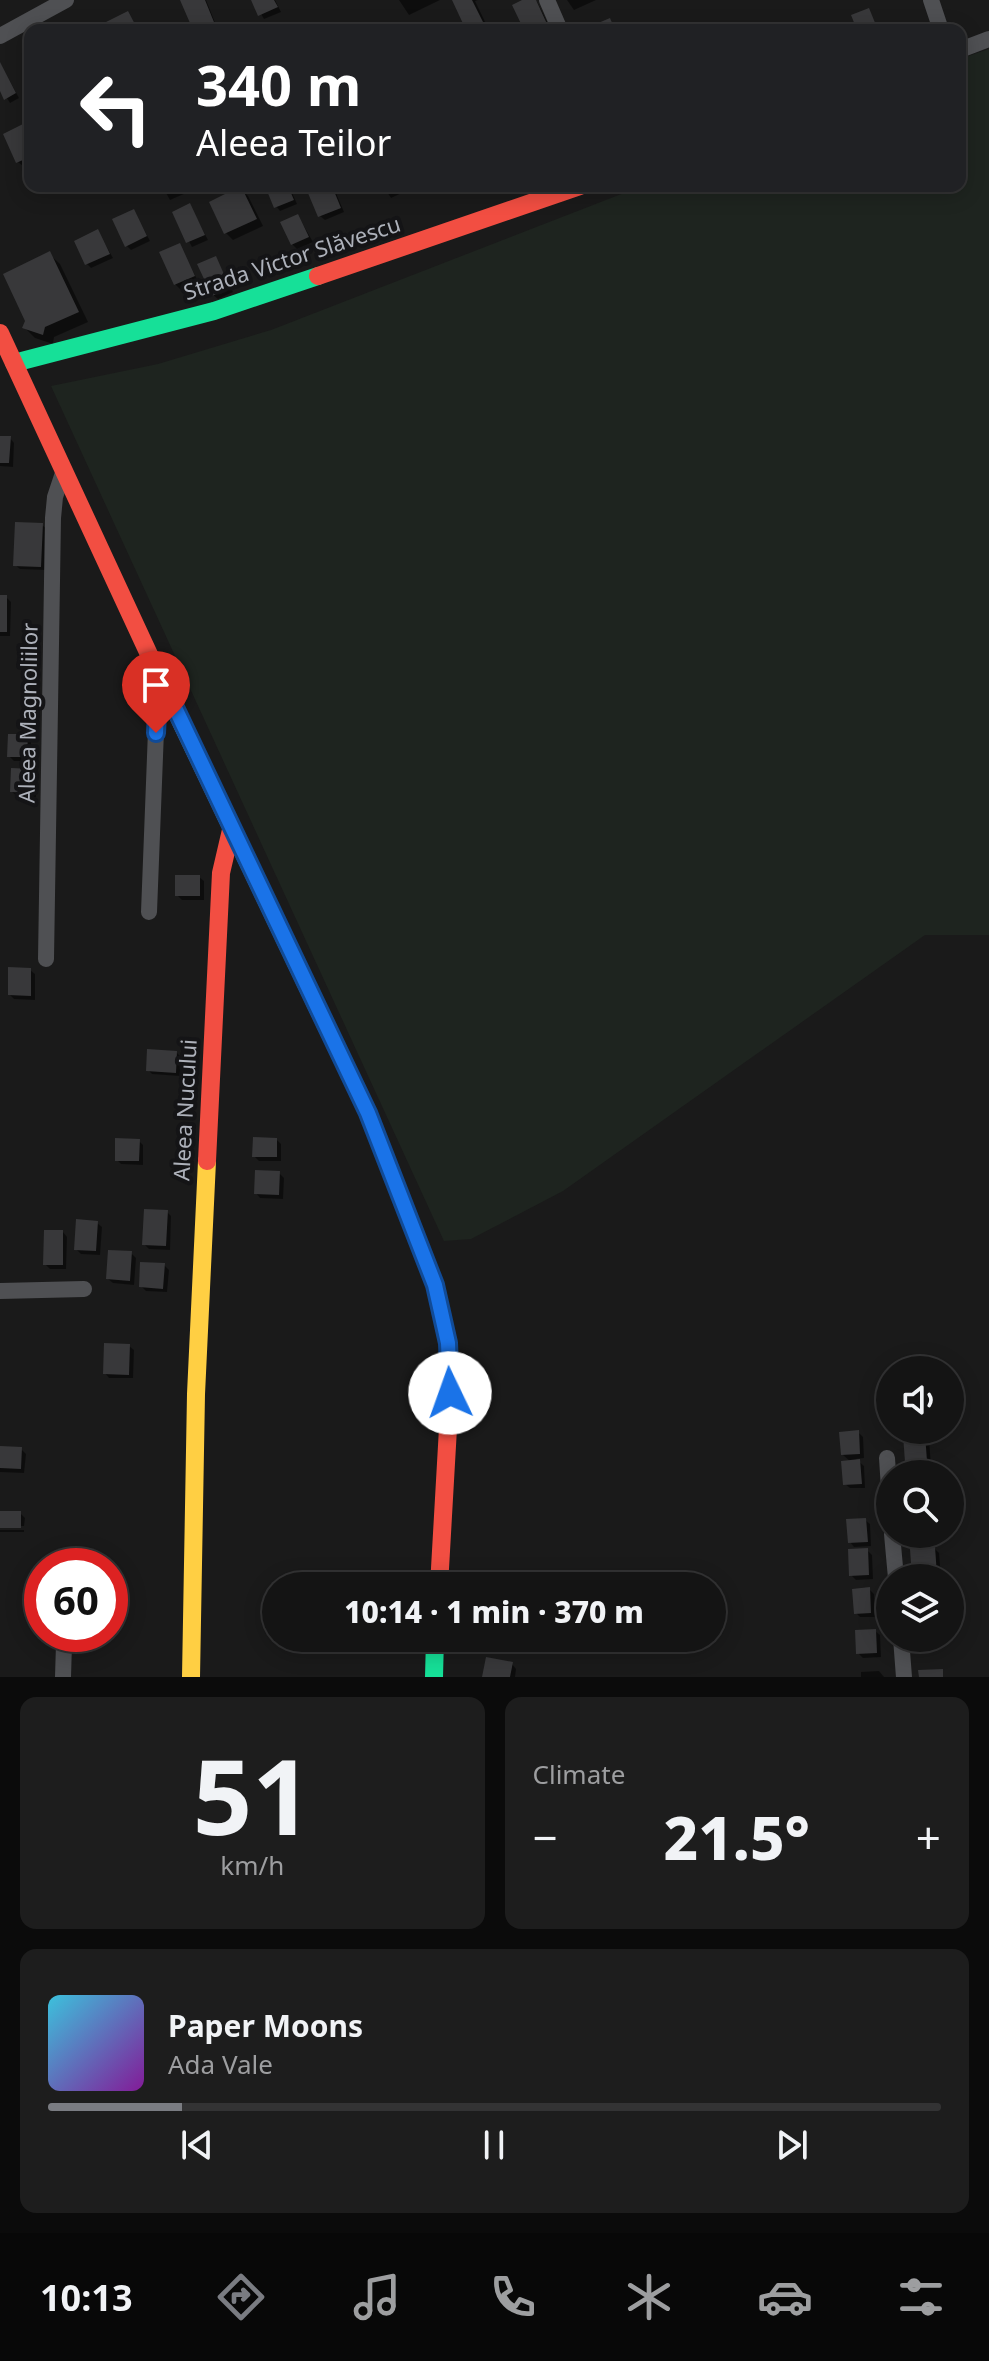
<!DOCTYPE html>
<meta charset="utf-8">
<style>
body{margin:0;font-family:"Noto Sans",sans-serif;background:#1d1d1d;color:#f1f3f6;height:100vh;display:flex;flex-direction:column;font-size:30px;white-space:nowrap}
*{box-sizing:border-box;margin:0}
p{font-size:26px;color:#9d9ea0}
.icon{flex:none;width:44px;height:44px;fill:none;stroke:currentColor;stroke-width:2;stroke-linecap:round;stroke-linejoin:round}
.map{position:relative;height:1677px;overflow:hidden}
.details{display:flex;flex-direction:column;gap:20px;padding:20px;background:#0b0b0b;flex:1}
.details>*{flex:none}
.guide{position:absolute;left:24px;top:24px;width:942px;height:168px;border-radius:16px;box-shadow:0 4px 20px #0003,0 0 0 2px #333334;background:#202124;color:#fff;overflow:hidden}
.buttons{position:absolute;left:876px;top:1356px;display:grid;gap:16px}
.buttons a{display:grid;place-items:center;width:88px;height:88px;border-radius:50%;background:#141414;box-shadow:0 4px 20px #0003,0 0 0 2px #333334;font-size:40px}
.speed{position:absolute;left:24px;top:1548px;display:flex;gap:16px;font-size:40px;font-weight:700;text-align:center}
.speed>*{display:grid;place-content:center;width:104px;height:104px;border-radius:50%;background:#141414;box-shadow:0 4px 20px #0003,0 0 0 2px #333334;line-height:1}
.speed .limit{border:12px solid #d22;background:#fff;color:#111}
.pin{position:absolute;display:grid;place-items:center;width:68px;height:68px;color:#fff;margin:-82px -34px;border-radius:50% 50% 50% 0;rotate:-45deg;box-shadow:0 0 8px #0007}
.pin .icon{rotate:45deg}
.me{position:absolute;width:88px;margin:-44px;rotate:357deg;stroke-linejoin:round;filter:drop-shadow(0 0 6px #0008)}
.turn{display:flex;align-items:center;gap:28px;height:168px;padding:0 40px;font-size:36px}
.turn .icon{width:104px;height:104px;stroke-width:2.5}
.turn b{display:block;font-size:56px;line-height:68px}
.big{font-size:60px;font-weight:800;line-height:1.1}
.details .widget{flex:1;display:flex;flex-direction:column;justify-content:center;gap:12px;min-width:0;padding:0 28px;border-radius:16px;background:#1d1d1d}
.details .dial{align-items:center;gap:0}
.dial b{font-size:104px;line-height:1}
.song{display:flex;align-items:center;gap:24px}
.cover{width:96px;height:96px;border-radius:12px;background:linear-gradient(135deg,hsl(190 70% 55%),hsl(290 70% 35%))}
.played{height:8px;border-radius:4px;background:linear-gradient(90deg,#7a7c82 15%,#333334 15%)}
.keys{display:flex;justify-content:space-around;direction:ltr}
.heat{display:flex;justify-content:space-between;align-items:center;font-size:44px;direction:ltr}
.details .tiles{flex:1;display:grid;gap:20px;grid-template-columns:1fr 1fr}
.widget:last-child{grid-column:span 2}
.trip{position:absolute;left:262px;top:1572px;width:464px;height:80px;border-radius:40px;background:#141414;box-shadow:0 4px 20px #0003,0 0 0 2px #333334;font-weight:800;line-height:80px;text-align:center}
.menu{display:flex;height:128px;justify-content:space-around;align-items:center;background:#080808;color:#9d9ea0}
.menu .icon{width:56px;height:56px}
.menu .current{color:#7a7c82}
.menu b{font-size:36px;color:#f1f3f6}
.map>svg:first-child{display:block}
.green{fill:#1e241f}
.shadow{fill:#0007}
.building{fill:#38383a}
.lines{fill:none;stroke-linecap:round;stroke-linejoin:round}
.street{stroke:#4f5053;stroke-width:16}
.fast{stroke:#16e098;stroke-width:18}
.slow{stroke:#ffcf43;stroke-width:18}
.jam{stroke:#f24e42;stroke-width:18}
.route-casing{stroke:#114b97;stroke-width:20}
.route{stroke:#1a73e8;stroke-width:14}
.labels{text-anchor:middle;stroke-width:8;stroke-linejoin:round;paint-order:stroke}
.street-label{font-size:22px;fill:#adb1ba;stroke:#141416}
</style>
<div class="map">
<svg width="989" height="1677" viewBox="0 0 989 1677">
<rect width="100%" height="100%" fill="#1a1a1a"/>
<!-- green -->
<path class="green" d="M 989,49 L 989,935 L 925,935 L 563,1191 L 471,1239 L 444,1241 L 51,386 L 158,364 L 271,330 L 642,186 L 960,186 L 960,59 Z"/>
<!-- shadow -->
<path class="shadow" d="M 183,0 L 206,0 L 218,30 L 195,30 Z
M 253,0 L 275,0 L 281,12 L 264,19 Z
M 399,0 L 440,0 L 409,15 Z
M 454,0 L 478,0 L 475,1 L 489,30 L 469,30 Z
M 527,0 L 537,2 L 551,30 L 527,30 Z
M 567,0 L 596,0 L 574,10 Z
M 389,25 L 394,30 L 376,30 Z
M 0,63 L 19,98 L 10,103 L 0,87 Z
M 23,127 L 30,137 L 30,163 L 23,166 L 18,162 Z
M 162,186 L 183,186 L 186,193 L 170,200 Z
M 270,186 L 289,186 L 297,204 L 280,211 L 276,206 Z
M 308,186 L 333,186 L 344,212 L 325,220 L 320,216 Z
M 383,186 L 403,186 L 406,191 L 391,198 Z
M 241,189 L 248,196 L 263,226 L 233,240 L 226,233 Z
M 190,206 L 208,240 L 192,247 L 174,213 Z
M 134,211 L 150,241 L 131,250 L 126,245 Z
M 298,216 L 313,242 L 297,249 L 292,244 Z
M 98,232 L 113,258 L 91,268 L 87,264 Z
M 179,245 L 198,281 L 180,289 L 175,284 Z
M 49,254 L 60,264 L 88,322 L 54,337 L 53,344 L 35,338 L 25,328 Z
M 215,258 L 233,292 L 218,299 L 213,295 Z
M 0,438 L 10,438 L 14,443 L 13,467 L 0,466 Z
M 42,525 L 47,529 L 45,570 L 20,569 L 15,565 Z
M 0,597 L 6,597 L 11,602 L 10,636 L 0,636 Z
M 27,736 L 31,741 L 31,761 L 14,761 L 9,756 Z
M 32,771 L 37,776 L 36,797 L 17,796 L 12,792 Z
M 199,877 L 204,881 L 204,900 L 182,900 L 177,895 Z
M 30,970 L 35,974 L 35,1000 L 14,999 L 10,995 Z
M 177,1053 L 181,1057 L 180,1076 L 152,1074 L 148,1070 Z
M 277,1140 L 281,1144 L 281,1161 L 259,1161 L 254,1156 Z
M 139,1141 L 143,1145 L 143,1165 L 121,1164 L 117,1160 Z
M 279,1173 L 284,1178 L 283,1199 L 260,1198 L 256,1193 Z
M 167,1212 L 171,1216 L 170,1250 L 149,1249 L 144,1244 Z
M 97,1223 L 102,1227 L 100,1255 L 81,1254 L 76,1249 Z
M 63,1232 L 67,1237 L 66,1269 L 50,1269 L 45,1264 Z
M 131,1253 L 136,1258 L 134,1285 L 113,1283 L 108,1279 Z
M 164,1265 L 169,1270 L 167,1292 L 146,1291 L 141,1286 Z
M 129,1346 L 134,1350 L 133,1378 L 109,1378 L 105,1373 Z
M 858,1432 L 863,1437 L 864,1458 L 856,1459 L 864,1466 L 865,1488 L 850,1488 L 845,1484 L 851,1462 L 843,1455 Z
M 925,1436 L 929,1440 L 931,1465 L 911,1466 L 907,1462 Z
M 0,1448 L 21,1449 L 26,1454 L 24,1473 L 0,1472 Z
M 0,1513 L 20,1513 L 25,1518 L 24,1526 L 0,1526 Z
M 865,1520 L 870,1524 L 871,1546 L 854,1547 L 850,1542 Z
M 0,1530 L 24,1530 L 24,1532 L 0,1532 Z
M 935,1549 L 939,1553 L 941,1578 L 916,1578 L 914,1576 Z
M 867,1550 L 872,1555 L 873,1579 L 856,1580 L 851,1575 Z
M 869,1589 L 874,1594 L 875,1617 L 860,1617 L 856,1613 Z
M 875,1631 L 880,1635 L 881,1657 L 863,1658 L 858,1653 Z
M 918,1638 L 942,1638 L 943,1641 L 922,1642 Z
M 512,1664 L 516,1669 L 515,1677 L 484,1677 Z
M 879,1671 L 884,1677 L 861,1677 L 861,1672 Z"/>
<!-- building -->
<path class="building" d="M 180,0 L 205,0 L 216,27 L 193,30 Z
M 251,0 L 274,0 L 278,7 L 258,16 Z
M 452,0 L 472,0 L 487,30 L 466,30 Z
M 522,0 L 536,0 L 548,26 L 539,30 L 524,30 L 512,5 Z
M 869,8 L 878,30 L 857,30 L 851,15 Z
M 128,11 L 138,30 L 108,30 L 104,23 Z
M 610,18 L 615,30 L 582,30 Z
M 0,62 L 16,93 L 4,100 L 0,91 Z
M 23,124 L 30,139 L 30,157 L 16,163 L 3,134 Z
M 241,186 L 257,219 L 224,234 L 209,202 Z
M 265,186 L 288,186 L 294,200 L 274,208 Z
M 305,186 L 332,186 L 341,208 L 318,217 Z
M 190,203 L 205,235 L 186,243 L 172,212 Z
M 134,209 L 147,236 L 125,247 L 112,219 Z
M 298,214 L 309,237 L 291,245 L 280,222 Z
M 98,229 L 110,254 L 85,265 L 74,241 Z
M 180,243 L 195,276 L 174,285 L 159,252 Z
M 50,251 L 79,312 L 45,327 L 43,335 L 22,328 L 25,321 L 3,274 Z
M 216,256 L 230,288 L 212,296 L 197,264 Z
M 0,436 L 11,436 L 9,463 L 0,463 Z
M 15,522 L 43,523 L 41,567 L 13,566 Z
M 0,595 L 7,595 L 7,632 L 0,632 Z
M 8,734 L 28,734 L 27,757 L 7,757 Z
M 11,768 L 33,769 L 32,793 L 10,792 Z
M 175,875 L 200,875 L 200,896 L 175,896 Z
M 8,967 L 31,968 L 31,996 L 8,995 Z
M 147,1049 L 177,1051 L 176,1073 L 146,1071 Z
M 253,1137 L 277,1138 L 277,1157 L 252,1157 Z
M 115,1138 L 140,1139 L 139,1161 L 115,1161 Z
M 255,1170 L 280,1171 L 279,1195 L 254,1194 Z
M 144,1209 L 168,1210 L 166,1246 L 142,1245 Z
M 76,1219 L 98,1221 L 96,1251 L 74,1250 Z
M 44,1230 L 63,1230 L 63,1265 L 43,1265 Z
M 108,1250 L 132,1251 L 130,1281 L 106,1279 Z
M 140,1262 L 165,1263 L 163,1289 L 139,1287 Z
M 104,1343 L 130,1344 L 129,1375 L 103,1374 Z
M 859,1430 L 860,1454 L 841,1455 L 839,1432 Z
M 925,1434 L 927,1461 L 905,1462 L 903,1435 Z
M 0,1446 L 22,1447 L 21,1469 L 0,1468 Z
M 860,1459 L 862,1484 L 843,1485 L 841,1461 Z
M 0,1511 L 21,1511 L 21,1528 L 0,1528 Z
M 866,1518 L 868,1542 L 848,1543 L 846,1519 Z
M 935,1547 L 937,1575 L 912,1577 L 910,1549 Z
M 868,1548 L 869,1575 L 849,1576 L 848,1549 Z
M 870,1587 L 871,1613 L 854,1614 L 852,1589 Z
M 876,1629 L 877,1653 L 856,1654 L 855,1630 Z
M 486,1657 L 513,1662 L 510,1677 L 482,1677 Z
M 943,1669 L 943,1677 L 919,1677 L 918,1670 Z"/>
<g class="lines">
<!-- street -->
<path class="street" d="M 547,0 L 560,30
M 931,0 L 941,30
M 0,36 L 66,0
M 960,50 L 989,39
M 149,912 L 158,679
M 46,959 L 53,518 L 55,497 L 64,470
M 0,1291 L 84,1289
M 887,1458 L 890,1504
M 892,1534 L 896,1578
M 901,1638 L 904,1677
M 63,1677 L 64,1644"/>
<!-- fast -->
<path class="fast" d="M 14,363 L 214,311 L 318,276
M 434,1677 L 435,1638"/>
<!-- slow -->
<path class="slow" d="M 153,663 L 320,1013
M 191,1677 L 196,1394 L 207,1161"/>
<!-- jam -->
<path class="jam" d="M 318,276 L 580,186
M 0,333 L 153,663
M 320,1013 L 368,1113 L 435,1285 L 448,1343 L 450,1393 L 439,1586
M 207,1161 L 221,873 L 231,830"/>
</g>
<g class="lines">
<!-- route casing -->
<g class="route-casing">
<path id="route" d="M 156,733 L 159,674 L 368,1113 L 435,1285 L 448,1343 L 450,1393"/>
</g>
<!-- route -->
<use href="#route" class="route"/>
</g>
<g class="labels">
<!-- street labels -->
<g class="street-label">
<text transform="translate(292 258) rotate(-18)" y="8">Strada Victor Slăvescu</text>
<text transform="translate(28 713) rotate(-89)" y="8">Aleea Magnoliilor</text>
<text transform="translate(185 1110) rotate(-87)" y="8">Aleea Nucului</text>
</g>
</g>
</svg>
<div class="buttons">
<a><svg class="icon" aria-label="sound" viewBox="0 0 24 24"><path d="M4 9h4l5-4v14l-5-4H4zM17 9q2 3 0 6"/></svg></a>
<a><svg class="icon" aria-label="search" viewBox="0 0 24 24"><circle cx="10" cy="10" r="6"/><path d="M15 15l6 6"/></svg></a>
<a><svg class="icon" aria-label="layers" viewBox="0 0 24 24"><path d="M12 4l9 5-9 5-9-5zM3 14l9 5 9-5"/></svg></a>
</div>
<div class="speed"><div class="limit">60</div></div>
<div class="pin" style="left:156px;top:733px;background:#d93025"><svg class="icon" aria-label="arrive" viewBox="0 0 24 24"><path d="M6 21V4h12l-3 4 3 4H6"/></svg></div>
<svg class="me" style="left:450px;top:1393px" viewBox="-20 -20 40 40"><circle r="19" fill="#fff"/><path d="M0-13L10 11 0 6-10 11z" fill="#1a73e8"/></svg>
<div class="trip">10:14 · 1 min · 370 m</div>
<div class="guide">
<div class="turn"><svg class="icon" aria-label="left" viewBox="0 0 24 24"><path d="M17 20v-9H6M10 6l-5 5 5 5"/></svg><div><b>340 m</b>Aleea Teilor</div></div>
</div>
</div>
<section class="details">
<div class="tiles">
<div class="widget dial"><b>51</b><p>km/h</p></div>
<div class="widget"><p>Climate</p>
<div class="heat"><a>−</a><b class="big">21.5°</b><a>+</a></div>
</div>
<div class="widget">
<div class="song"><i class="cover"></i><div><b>Paper Moons</b><p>Ada Vale</p></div></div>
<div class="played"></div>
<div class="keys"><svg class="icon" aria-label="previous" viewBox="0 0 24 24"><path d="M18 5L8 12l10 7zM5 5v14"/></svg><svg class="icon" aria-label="pause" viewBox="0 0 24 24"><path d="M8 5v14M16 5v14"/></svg><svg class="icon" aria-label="next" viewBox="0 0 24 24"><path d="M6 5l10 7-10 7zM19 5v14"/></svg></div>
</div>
</div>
</section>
<nav class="menu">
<b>10:13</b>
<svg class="icon current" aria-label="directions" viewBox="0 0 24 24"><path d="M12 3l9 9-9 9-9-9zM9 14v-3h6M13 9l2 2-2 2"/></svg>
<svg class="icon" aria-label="music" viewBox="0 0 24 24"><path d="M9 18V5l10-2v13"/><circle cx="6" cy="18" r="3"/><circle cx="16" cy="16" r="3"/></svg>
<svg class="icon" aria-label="phone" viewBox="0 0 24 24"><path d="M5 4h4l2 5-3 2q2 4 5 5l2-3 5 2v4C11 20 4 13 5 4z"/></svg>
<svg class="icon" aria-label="climate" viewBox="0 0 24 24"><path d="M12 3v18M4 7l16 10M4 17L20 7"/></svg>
<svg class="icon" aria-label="car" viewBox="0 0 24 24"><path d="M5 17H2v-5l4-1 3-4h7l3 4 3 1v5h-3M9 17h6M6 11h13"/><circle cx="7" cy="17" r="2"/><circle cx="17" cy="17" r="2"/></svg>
<svg class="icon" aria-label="filters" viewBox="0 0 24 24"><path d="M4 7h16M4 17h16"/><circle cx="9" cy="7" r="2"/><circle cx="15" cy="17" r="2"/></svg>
</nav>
